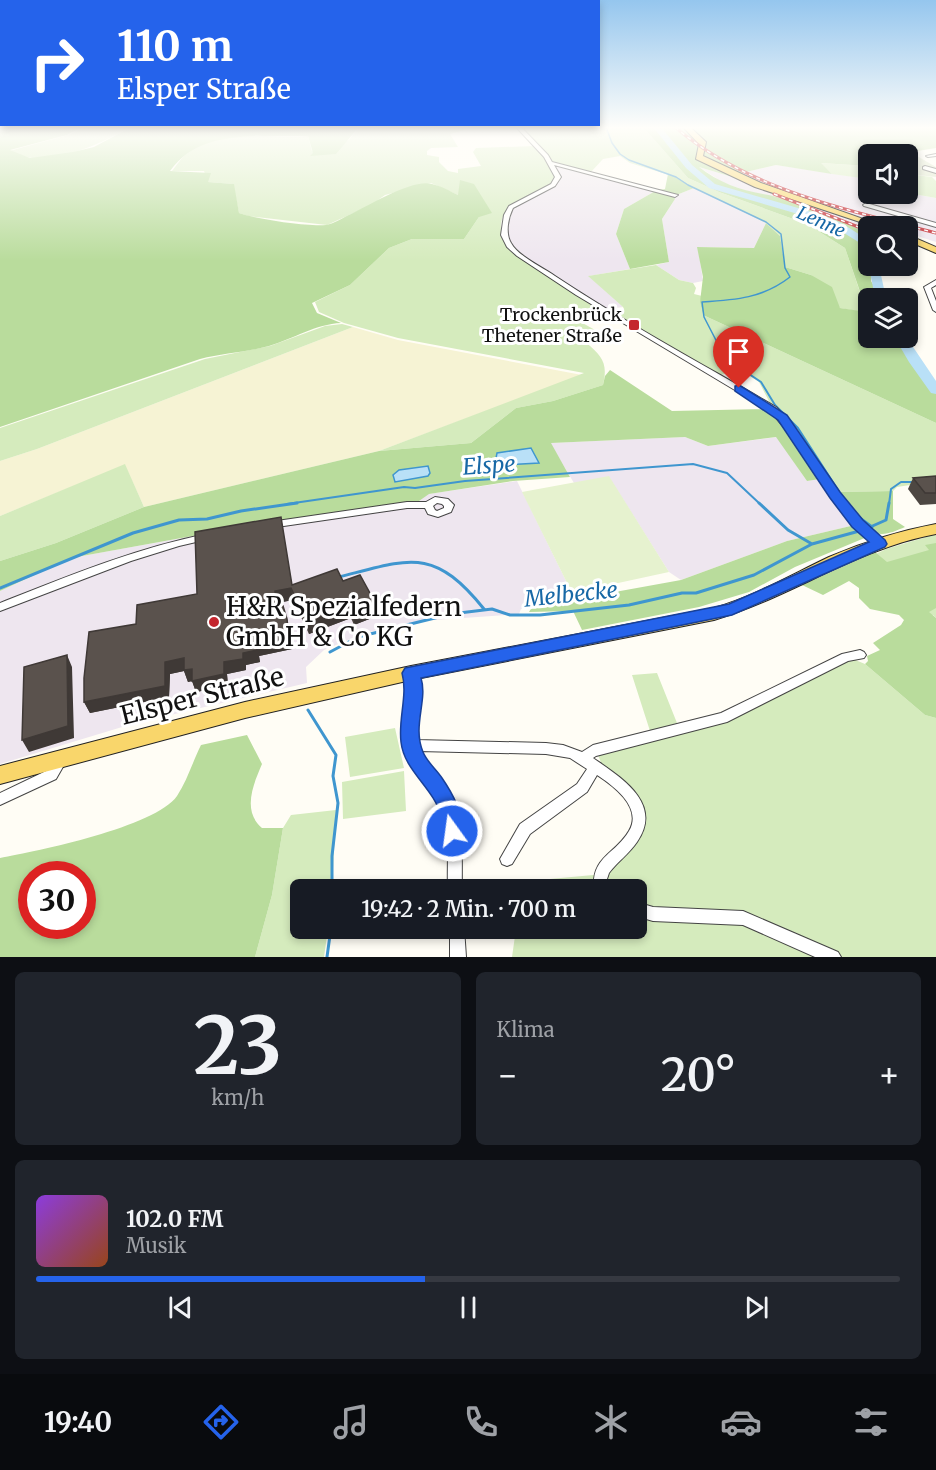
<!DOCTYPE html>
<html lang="de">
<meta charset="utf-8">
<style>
body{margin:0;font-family:Merriweather,serif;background:#20242c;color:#f1f3f6;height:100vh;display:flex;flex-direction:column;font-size:22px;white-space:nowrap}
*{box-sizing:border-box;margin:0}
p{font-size:20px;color:#9ea1a6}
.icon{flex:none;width:33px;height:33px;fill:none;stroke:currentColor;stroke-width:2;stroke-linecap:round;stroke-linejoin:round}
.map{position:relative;height:957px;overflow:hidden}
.details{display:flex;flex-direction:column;gap:15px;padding:15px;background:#0d0f14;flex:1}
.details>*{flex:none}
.hud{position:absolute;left:0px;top:0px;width:600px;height:126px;box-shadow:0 3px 9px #0003;background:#2563eb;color:#fff;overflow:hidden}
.fabs{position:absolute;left:858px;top:144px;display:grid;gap:12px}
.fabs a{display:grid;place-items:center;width:60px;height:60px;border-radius:9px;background:#171b24;box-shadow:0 3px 9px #0003;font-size:30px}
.speed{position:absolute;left:18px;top:861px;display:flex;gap:12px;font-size:30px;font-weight:700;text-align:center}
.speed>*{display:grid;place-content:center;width:78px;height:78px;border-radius:50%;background:#171b24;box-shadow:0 3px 9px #0003;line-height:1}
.speed .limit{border:9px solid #d22;background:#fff;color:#111}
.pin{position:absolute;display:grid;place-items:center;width:51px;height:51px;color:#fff;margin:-62px -26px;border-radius:50% 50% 50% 0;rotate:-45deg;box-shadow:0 0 6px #0007}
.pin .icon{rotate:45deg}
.me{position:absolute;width:66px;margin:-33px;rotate:346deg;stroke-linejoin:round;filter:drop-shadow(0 0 4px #0008)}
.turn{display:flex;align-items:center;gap:21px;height:126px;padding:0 18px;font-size:27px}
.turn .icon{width:78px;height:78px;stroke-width:2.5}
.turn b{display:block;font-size:42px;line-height:51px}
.big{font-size:45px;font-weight:600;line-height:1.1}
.details .tile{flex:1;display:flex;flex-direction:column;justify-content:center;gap:9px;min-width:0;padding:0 21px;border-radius:9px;background:#20242c}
.details .dial{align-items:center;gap:0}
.dial b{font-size:78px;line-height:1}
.song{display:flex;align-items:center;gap:18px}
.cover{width:72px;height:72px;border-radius:9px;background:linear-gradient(135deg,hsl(270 70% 55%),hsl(20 70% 35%))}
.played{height:6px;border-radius:3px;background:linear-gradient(90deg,#2563eb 45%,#363941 45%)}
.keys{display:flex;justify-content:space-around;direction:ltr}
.heat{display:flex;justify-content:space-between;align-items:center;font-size:33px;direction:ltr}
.details .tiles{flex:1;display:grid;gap:15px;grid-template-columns:1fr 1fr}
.tile:last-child{grid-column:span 2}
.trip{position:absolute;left:290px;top:879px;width:357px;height:60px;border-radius:9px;background:#171b24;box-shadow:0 3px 9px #0003;font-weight:600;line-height:60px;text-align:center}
.menu{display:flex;height:96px;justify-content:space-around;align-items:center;background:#090b0e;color:#9ea1a6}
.menu .icon{width:42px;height:42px}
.menu .on{color:#2563eb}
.menu b{font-size:27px;color:#f1f3f6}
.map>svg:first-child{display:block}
.industrial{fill:#eee6ef}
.farmland{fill:#f6f3d4}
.green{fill:#d5ebbd}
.forest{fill:#b9dc9c;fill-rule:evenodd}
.cemetery{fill:#d9e3c4}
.pitch{fill:#e6f2cf}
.water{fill:#b9e0f7;stroke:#3f96cf;stroke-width:1.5}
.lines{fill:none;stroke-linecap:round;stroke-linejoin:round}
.stream-far2{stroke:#3f96cf;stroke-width:1.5}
.stream-far1{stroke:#3f96cf;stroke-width:2}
.stream{stroke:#3f96cf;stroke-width:3}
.river{fill:#b9e0f7;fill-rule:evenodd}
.street-casing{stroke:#444;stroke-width:2}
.primary-casing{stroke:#222;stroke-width:2}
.street{fill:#fff;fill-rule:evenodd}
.primary{fill:#f9d66b;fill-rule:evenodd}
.rail-casing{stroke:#c4262e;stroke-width:3}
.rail{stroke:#fff;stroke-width:1.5;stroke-dasharray:4;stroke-linecap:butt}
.wall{fill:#4d4742}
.shaded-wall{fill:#3f3936}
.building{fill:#5a524d;stroke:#3f3936;stroke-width:1.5}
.route{fill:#2563eb;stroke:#184099;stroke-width:1.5}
.poi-dot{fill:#c4262e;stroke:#fff;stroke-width:2}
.labels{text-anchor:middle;stroke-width:6;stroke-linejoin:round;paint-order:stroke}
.far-water-label{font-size:18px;font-style:italic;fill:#1768a6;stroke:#fff}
.far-poi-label{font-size:18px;fill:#111;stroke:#fff;text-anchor:end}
.water-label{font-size:22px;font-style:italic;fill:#1768a6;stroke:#fff}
.near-poi-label{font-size:26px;fill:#111;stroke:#fff;text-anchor:start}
.near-street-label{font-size:26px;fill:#111;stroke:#fff}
</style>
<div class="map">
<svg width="936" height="957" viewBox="0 0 936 957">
<rect width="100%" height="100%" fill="#fffdf5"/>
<!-- industrial -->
<path class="industrial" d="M 556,165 L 657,190 L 624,209 L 616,234 L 630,269 L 589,276 L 623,307 L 606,309 L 527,258 L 509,242 L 506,232 L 513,209 L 558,182 L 560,178 Z
M 776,165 L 868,179 L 868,194 L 908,193 L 936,198 L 936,242 L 908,233 L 908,226 L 868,226 L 868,235 L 851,225 L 793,203 L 763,194 L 755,194 L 724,183 L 699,167 L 729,176 Z
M 694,188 L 766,223 L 754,248 L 698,247 L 703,281 L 693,283 L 679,280 L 656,265 L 669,262 L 662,219 L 675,199 L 674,196 Z
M 685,437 L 708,446 L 777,437 L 807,481 L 820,479 L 841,511 L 855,525 L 787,541 L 681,580 L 669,572 L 609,477 L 574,483 L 550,443 Z
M 517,481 L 572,593 L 573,601 L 521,609 L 519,614 L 420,621 L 365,633 L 324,650 L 306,667 L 307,683 L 132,724 L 0,764 L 0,591 L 71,558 L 270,522 L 419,501 L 428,494 Z"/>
<!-- farmland -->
<path class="farmland" d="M 353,327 L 398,340 L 582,375 L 379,451 L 144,507 L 125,465 L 0,516 L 0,461 L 37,449 Z"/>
<!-- green -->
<path class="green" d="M 84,127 L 131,127 C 101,143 67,160 32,158 C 24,157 16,153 9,151 L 68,135 Z
M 359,127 L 462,127 L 464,130 L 450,134 L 458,147 L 431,148 L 427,151 L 427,155 L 439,157 L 439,162 L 448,171 L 458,173 L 458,169 L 481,166 L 473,152 L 476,148 L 535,146 L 553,167 L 556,179 C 538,200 493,196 502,238 L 517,255 L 595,307 L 570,316 L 604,335 L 585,342 C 603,356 608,364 603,385 L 553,401 L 516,408 L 471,443 L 379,451 L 584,373 L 398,338 L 344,323 L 319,312 L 315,302 L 350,285 L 389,248 L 412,239 L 464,239 L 479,217 L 458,195 L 431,183 L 385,195 L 371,205 L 327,225 L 248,216 L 239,213 L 233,184 L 208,182 L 204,171 L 172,171 C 177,165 181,158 187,153 C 219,128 271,139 308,136 L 312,151 L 349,140 Z
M 579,127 L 643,127 L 688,178 L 719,192 L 807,224 L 845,248 L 867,313 L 840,308 L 811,275 L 785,267 L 780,236 L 766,223 L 694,188 L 679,178 L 630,163 L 620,156 L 603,159 L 591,172 L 553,162 L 523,130 Z
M 820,163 L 868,166 L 868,179 L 832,174 Z
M 908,174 L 932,177 L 936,181 L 936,198 L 908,193 Z
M 656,265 L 679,280 L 693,283 L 696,288 L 694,294 L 702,296 L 700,302 L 703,315 L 936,423 L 936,481 L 897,487 L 893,491 L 838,492 L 793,424 L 771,405 L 759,382 L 739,369 L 721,375 L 620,317 L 618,313 L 624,309 L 623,307 L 588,276 Z
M 342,324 L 353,327 L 37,449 L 0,461 L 0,428 L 205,359 L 270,346 L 325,326 Z
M 125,464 L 144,507 L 56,543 L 0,561 L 0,516 Z
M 936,534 L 936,618 L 933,615 L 931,617 L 870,557 L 886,549 Z
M 853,659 L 865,664 L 925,715 L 936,718 L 936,957 L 512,957 L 516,929 L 636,928 L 636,890 L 534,889 L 539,880 L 604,874 L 619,856 L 641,808 L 602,765 L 598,755 L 726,722 Z
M 657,673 L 677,723 L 650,731 L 632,675 Z
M 395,728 L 404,768 L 350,777 L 345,737 Z
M 404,771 L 406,811 L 343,819 L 342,782 Z
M 336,810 L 332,889 L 300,890 L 300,928 L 328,929 L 324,957 L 255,957 L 272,895 L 283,828 L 291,815 Z"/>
<!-- forest -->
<path class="forest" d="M 0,127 L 82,127 L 67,135 L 10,150 L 30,158 L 73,152 L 94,147 L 131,127 L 359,127 L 336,154 L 310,156 L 313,153 L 308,136 L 257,136 L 265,135 C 227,138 194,138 170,171 L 211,173 L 208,182 L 234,184 L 239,213 C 255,219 309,227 326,225 C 334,224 344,217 351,214 C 370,205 412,179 432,184 C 441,186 450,191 458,195 L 460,180 L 474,184 L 492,213 L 479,217 L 464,239 L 412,239 L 389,248 L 350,285 L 312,303 L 317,313 L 341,323 C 316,324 293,339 269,346 C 247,352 223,353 200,359 L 0,427 Z
M 643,127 L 936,127 L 936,148 L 911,152 L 917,156 L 868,154 L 868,166 L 821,163 L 832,174 L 776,165 L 729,176 L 699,167 C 718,182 740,190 763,194 C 792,199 844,219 868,235 L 868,266 L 872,266 L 871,281 L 881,298 L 868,298 L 868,338 L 903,338 L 929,384 L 936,389 L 936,423 L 703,315 L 700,302 L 703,277 L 697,247 L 754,248 L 766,223 L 780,236 L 785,267 L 811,275 L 832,287 L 840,308 L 867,312 L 845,248 L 807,224 L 719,192 L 688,178 Z
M 668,174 L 679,178 L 694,188 L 674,196 L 675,199 L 662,219 L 669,262 L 630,269 L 616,234 L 624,209 L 657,190 L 665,189 Z
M 610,370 L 672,411 L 768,409 L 783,422 L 820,479 L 807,481 L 776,437 L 708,446 L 685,437 L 551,443 L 570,477 L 513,481 L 429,494 L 419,501 L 270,522 L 71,558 L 0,591 L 0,561 L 56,543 L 144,507 L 379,451 L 471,443 L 516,408 L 553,401 L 603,385 L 605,376 Z
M 893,491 L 893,519 L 905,527 C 898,530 889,534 882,534 C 866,535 847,503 838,492 Z
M 855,525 L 867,537 L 795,567 L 749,592 L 699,607 L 582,630 L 573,611 L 529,612 L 532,607 L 681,580 L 787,541 Z
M 936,543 L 936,608 L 929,612 L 936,618 L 936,718 L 925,715 L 865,664 L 868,661 L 867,656 L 880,650 L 873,643 L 901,625 L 904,620 L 899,615 L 870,609 L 859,598 L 859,588 L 849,581 L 823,595 L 802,585 L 875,552 L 887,562 L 929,550 L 925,545 Z
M 247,735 L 262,764 C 253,785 242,811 262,828 L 283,828 L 272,895 L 255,957 L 0,957 L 0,858 C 38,851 155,827 177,796 C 187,781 193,761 201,745 ZM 32,874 L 82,874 L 82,926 L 32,926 Z"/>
<!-- cemetery -->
<path class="cemetery" d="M 908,156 L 917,156 L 936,167 L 936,177 L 908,174 Z"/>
<!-- pitch -->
<path class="pitch" d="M 609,476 L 669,572 L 572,593 L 522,492 Z"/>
<!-- water -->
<path class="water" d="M 531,448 L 539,463 L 502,465 L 496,458 L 497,453 Z
M 428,466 L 430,473 L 428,476 L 395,482 L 393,475 L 399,470 Z"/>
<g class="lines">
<!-- stream-far2 -->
<path class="stream-far2" d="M 606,127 L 612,143 L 620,154 L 629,160 L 676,177 L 688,185 L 766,222 L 781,234 L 785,268 L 790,277 C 763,298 736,300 702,302 L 704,317 L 720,348"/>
<!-- stream-far1 -->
<path class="stream-far1" d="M 719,346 L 734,364 L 761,382 L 775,405 L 798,428 L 847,504
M 287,504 L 404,487 L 415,488 L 465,481 L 693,464 L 727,473 L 760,504
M 889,504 L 891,489 L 901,482 L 912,482"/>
<!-- stream -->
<path class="stream" d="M 759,503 L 788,530 L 812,544 L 863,530
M 846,503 L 853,513 L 872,527
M 868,528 L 886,520 L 889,503
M 339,577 C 410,559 433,546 484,609
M 0,588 L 133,533 L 179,520 L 207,519 L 241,511 L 297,503
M 330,652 L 358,637 L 451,614 L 492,609 L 510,615 L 540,615 L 629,605 L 682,593 L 696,593 L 754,575 L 812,544
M 308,710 L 336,755 L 333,776 L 338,803 L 332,856 L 332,890
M 327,957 L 331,928"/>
<!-- river -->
<path class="river" d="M 653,127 L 661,127 L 692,165 L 715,184 L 822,215 L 843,224 L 868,240 L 868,248 L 836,228 L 815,219 L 709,188 L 686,168 Z
M 869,266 L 879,266 L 886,298 L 875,298 Z
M 895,338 L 907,338 L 936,381 L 936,394 L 931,393 L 909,362 Z"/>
<!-- street casing -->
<g class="street-casing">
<path id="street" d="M 516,127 L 521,127 L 548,155 L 552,162 L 678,195 L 675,197 L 554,165 L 561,177 L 555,186 L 513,208 C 508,218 505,233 511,243 C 518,256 542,267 555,276 C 626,323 702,364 776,407 C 802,433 816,465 838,494 C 851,511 867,527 882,542 L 884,544 L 882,546 L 876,546 L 832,498 L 795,440 L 770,411 L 576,295 L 517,256 L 507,247 L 501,235 L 504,215 L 509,206 L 551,184 L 555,177 L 544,157 Z
M 936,154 L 936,156 L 928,157 L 926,156 Z
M 925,166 L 936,169 L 936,173 L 923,169 L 923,167 Z
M 866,203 L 936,223 L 936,227 L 864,206 L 863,205 Z
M 936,280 L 936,285 L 931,288 L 936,301 L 936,312 L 933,310 L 924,287 Z
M 435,497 L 448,499 L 454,505 L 451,512 L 438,517 L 428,514 L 425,508 L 407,508 L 270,528 L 265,525 L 270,522 L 407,502 L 426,502 ZM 437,503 L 442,504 L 444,506 L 444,508 L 437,511 L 435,510 L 433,506 Z
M 206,534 L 209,535 L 211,537 L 209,539 L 179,546 L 131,561 L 0,611 L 0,603 C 68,576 134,549 206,534 Z
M 860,650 L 864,652 L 866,655 L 864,658 L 848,661 L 727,722 L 596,756 L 593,758 C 620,777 664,803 637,842 C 629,854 617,862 609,873 L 607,879 L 608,890 L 594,890 C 591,856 615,855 629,831 C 643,808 614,786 597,775 L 587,792 L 530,834 L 512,864 L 507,866 L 502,864 L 500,859 L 520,824 L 577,784 L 587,769 L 570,758 L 546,754 L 419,751 C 427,769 443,783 452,801 C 465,827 461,861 462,890 L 448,890 C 447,866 450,839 444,815 C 441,803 433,793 426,784 C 402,752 402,739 406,702 C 407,692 404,677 407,670 L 411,668 L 415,670 C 424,692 414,717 416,740 L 546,743 L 563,745 L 582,752 L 593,745 L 721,713 L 842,654 Z
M 62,752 L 66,754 L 68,758 L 56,779 L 0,805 L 0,793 L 46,771 L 58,754 Z
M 636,902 L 653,907 L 743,911 L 838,952 L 841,957 L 815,957 L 743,925 L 653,921 L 636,916 Z
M 450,928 L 464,928 L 466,957 L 450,957 Z"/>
</g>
<!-- primary casing -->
<g class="primary-casing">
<path id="primary" d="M 683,127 L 690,127 L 706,142 L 703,156 L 761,183 L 883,226 L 872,226 L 755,187 L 696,159 L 699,144 Z
M 908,235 L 936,247 L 936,253 L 908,241 Z
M 936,524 L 936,534 C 856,549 791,597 714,620 L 411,680 L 245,718 L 0,784 L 0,766 L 245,702 L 411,666 L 714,608 C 755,596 791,575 829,557 C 864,542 899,531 936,524 Z"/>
</g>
<!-- street -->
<use href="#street" class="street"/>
<!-- primary -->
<use href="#primary" class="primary"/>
<!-- rail casing -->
<g class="rail-casing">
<path id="rail" d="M 675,127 C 749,190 845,209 936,233
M 774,194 L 861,228"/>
</g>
<!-- rail -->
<use href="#rail" class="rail"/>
</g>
<!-- wall -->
<path class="wall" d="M 936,476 L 936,504 L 920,505 L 908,489 L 913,478 Z
M 343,581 L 377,616 L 354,625 L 351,618 L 309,634 L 293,600 L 277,603 L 278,607 L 287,619 L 292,649 L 259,656 L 260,662 L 246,665 L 246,670 L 227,674 L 228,686 L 196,692 L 192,681 L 188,682 L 184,671 L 170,674 L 169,697 L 90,713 L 84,702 L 136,624 L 293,585 Z"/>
<!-- shaded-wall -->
<path class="shaded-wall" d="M 291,588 L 293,600 L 277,603 L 279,619 L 275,591 Z
M 376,604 L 377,616 L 354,625 L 353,613 Z
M 349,607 L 351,618 L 309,634 L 307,622 Z
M 287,619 L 292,649 L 259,656 L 260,662 L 246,665 L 246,670 L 227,674 L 228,686 L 196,692 L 192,681 L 188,682 L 184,671 L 170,674 L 169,697 L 90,713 L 84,702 L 165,662 L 184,658 L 192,669 L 224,662 L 243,653 L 256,644 Z
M 67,655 L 72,667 L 74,738 L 29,752 L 22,740 Z"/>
<!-- building -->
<path class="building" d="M 936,476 L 936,493 L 925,493 L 913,478 Z
M 281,517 L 292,585 L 337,569 L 343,581 L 360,575 L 376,604 L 353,613 L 349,607 L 307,622 L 291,588 L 275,591 L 277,608 L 283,606 L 287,619 L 289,638 L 256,644 L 257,650 L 243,653 L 243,659 L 224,662 L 224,674 L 192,681 L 192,669 L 184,670 L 184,658 L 165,662 L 165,686 L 84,702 L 84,678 L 89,632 L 136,624 L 137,605 L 197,594 L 195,532 Z
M 67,655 L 68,726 L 22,740 L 24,667 Z"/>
<!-- sky -->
<linearGradient id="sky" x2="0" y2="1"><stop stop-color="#95c6ee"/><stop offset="0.49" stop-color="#fffefa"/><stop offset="1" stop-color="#fffefa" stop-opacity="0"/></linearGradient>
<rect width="936" height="261" fill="url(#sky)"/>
<!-- route -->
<path class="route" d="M 739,385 L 787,415 L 840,492 L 863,520 L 885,540 L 887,544 L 885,547 L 732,615 L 421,678 C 428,700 412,726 423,752 C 427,762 436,769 442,778 C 453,794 467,819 459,838 L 452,841 L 445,838 C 441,831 443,824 441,816 C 434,788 404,771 401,742 C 398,719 408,695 402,673 L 405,668 L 729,604 L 869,542 L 852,527 L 830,498 L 778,420 L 735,391 L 735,386 Z"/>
<!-- markers -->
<g class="poi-dot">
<rect x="628" y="319" width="12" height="12" rx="3"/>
<circle cx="214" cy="622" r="6"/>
</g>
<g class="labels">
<!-- far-water labels -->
<g class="far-water-label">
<text transform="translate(821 222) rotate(24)" y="6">Lenne</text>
</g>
<!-- far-poi labels -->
<g class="far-poi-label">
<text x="622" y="321">Trockenbrück<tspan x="622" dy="21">Thetener Straße</tspan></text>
</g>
<!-- water labels -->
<g class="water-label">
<text transform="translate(489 465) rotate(-4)" y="8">Elspe</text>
<text transform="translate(571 594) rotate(-6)" y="8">Melbecke</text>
</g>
<!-- near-poi labels -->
<g class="near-poi-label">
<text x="226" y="616">H&amp;R Spezialfedern<tspan x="226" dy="30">GmbH &amp; Co KG</tspan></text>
</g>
<!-- near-street labels -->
<g class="near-street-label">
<text transform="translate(202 696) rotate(-14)" y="9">Elsper Straße</text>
</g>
</g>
</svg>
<div class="fabs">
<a><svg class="icon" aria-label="sound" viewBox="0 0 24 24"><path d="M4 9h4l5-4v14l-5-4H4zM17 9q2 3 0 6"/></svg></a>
<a><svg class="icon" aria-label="search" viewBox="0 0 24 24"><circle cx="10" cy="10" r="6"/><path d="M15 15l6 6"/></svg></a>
<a><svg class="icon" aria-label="layers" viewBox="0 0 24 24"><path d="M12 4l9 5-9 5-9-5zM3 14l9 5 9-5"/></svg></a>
</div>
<div class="speed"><div class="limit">30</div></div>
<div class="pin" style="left:739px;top:388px;background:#d93025"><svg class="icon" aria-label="arrive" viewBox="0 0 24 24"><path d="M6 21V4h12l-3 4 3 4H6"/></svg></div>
<svg class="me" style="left:452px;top:831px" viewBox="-20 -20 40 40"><circle r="17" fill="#2563eb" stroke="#fff" stroke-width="3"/><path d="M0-11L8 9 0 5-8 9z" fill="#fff"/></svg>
<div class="trip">19:42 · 2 Min. · 700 m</div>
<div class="hud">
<div class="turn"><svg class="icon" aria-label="right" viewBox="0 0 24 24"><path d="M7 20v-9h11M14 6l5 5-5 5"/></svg><div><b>110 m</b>Elsper Straße</div></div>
</div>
</div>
<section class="details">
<div class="tiles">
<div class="tile dial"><b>23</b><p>km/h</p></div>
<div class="tile"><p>Klima</p>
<div class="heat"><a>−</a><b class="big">20°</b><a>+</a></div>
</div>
<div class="tile">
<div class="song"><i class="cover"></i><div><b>102.0 FM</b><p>Musik</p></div></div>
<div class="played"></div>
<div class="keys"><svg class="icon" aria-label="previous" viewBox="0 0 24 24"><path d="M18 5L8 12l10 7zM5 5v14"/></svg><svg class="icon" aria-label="pause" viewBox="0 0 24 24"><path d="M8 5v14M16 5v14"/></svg><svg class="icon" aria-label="next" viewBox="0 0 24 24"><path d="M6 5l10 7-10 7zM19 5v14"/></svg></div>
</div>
</div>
</section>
<nav class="menu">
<b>19:40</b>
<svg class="icon on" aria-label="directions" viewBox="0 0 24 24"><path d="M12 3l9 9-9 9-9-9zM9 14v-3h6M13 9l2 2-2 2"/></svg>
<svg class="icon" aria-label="music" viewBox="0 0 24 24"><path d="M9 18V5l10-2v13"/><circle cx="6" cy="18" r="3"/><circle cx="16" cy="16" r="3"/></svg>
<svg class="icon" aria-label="phone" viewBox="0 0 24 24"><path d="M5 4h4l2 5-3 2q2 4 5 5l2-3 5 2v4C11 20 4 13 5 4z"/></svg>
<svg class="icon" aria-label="climate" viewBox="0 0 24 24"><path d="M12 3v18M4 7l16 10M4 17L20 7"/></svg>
<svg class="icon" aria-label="car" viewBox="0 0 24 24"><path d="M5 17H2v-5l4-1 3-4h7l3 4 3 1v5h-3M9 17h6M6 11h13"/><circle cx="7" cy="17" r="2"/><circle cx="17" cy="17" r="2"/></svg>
<svg class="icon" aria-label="filters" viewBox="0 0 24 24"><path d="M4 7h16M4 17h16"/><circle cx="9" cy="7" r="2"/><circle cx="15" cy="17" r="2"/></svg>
</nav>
